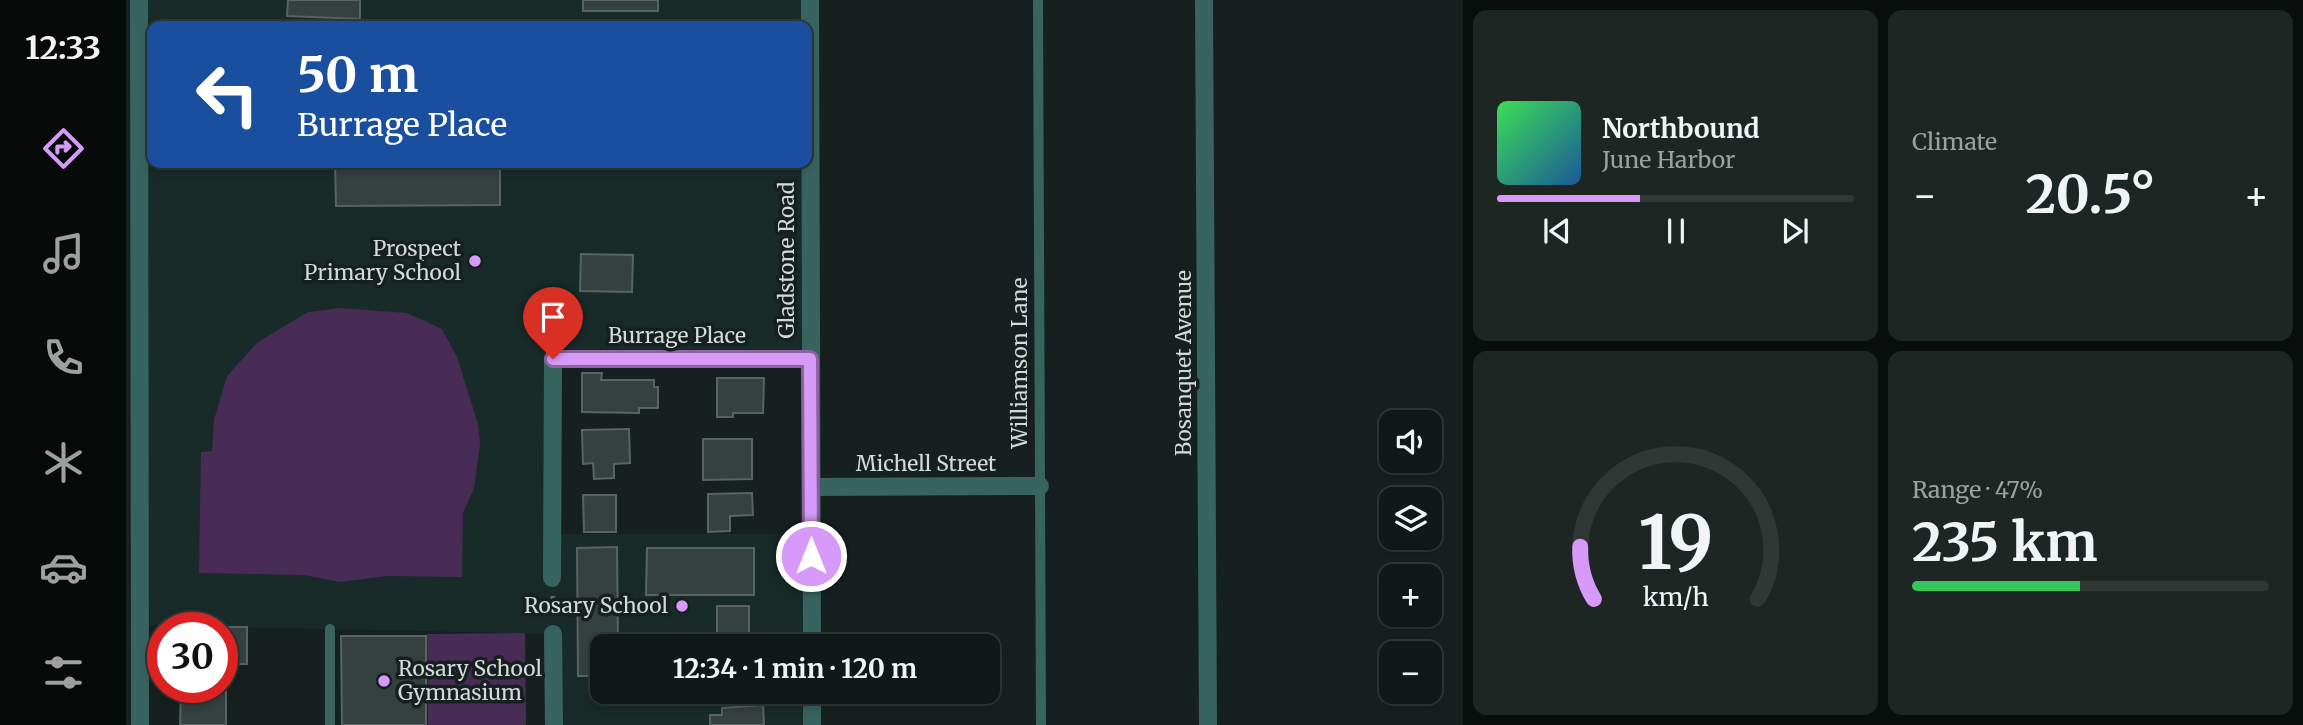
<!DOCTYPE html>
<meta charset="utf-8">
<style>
body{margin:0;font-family:Merriweather,serif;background:#1e2624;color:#f1f3f6;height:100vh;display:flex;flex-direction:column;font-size:26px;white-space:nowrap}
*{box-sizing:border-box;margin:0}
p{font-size:23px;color:#9ca0a1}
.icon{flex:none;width:38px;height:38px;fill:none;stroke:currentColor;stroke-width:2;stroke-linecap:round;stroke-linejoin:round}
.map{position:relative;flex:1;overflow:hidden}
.drawer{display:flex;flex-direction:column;gap:10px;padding:10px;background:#090e0d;width:840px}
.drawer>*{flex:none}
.top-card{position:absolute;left:21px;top:21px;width:665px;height:147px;border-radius:14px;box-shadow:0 4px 10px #0003,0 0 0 2px #303836;background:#1a4fa0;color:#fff;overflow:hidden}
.fabs{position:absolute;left:1253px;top:410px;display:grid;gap:14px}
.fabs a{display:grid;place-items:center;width:63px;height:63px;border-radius:14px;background:#101917;box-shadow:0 4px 10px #0003,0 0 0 2px #303836;font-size:35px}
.speed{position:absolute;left:21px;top:612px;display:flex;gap:14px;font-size:35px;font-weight:700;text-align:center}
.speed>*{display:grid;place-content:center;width:91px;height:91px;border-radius:50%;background:#101917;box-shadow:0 4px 10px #0003,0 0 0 2px #303836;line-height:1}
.speed .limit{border:10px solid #d22;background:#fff;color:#111}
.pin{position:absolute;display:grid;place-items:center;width:60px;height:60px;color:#fff;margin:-72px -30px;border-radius:50% 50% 50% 0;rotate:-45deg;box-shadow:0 0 7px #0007}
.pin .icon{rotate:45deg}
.me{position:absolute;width:77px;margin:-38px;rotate:0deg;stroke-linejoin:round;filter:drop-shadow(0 0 5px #0008)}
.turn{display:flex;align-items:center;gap:24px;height:147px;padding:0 35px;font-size:32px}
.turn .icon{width:91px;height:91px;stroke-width:2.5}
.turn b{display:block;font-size:49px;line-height:60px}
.big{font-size:52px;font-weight:700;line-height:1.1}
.drawer .widget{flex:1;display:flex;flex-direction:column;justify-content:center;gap:10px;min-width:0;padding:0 24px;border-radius:14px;background:#1e2624}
.drawer .dial{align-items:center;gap:0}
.dial svg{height:182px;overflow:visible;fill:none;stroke:#303836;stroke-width:7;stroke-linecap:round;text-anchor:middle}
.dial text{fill:#f1f3f6;stroke:none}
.song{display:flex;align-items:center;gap:21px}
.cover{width:84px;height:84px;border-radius:10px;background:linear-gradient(135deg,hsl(130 70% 55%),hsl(210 70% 35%))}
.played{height:7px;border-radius:4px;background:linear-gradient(90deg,#d89af8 40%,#303836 40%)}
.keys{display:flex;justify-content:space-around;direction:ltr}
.heat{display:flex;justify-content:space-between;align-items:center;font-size:38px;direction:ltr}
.charge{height:10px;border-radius:5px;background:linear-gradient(90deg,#34c759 47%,#303836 0)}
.drawer .tiles{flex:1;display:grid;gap:10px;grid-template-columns:repeat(2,1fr)}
.trip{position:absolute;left:464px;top:634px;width:410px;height:70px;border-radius:14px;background:#101917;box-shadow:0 4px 10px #0003,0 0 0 2px #303836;font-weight:700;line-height:70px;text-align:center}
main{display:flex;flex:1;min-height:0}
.menu{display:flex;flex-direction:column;width:126px;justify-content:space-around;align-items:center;background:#060a09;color:#9ca0a1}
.menu .icon{width:49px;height:49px}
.menu .on{color:#d89af8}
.menu b{font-size:32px;color:#f1f3f6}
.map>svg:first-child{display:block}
.built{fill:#182b29;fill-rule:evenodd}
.pitch{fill:#482c55}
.building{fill:#35413f;stroke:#586463;stroke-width:2}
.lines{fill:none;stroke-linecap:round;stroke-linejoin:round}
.path{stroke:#646d6c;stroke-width:4.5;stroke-dasharray:5 3.5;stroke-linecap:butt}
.service{stroke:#386460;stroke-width:10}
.minor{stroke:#386460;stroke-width:18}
.route-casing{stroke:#8c64a1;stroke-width:18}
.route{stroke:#d89af8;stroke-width:12}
.poi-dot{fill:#d89af8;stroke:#16211f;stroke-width:2.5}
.labels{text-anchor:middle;stroke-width:7;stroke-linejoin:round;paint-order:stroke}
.poi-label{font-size:21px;fill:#d3dad9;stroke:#16211f;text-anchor:end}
.street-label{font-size:21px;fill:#d3dad9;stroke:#16211f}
</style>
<main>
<nav class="menu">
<b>12:33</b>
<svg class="icon on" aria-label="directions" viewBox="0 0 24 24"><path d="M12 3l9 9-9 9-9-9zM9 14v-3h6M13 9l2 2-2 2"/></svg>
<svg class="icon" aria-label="music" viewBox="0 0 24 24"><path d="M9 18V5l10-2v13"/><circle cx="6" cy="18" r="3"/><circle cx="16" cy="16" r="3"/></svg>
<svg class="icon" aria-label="phone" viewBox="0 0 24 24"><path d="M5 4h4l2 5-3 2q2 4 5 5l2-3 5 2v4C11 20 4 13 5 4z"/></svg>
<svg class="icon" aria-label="climate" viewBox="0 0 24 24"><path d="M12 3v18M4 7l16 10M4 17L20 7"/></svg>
<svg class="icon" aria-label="car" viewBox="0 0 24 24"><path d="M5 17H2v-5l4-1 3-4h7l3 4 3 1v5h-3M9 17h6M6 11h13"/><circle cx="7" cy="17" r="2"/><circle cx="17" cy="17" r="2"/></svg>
<svg class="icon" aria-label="filters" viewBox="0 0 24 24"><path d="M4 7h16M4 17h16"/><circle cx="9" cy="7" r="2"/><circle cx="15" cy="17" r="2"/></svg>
</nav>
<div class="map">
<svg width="1337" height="725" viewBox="0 0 1337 725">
<rect width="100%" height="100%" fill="#16211f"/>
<!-- built -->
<path class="built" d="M 13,0 L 684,0 L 684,359 L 427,359 L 427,534 L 685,534 L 686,646 L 476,646 L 476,691 L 686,691 L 686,725 L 428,725 L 427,634 L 14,625 ZM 26,26 L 681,26 L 681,163 L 26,163 Z"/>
<!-- pitch -->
<path class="pitch" d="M 214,308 L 281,313 L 316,329 L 331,357 L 352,424 L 354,444 L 348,488 L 337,513 L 336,577 L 262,576 L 214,582 L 178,575 L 73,573 L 75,452 L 86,451 L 88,420 L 101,376 L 132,342 L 182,312 Z
M 399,633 L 400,725 L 302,725 L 301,634 Z"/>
<!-- building -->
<path class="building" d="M 162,0 L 234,0 L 234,19 L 161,16 Z
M 457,0 L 532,0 L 532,11 L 457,11 Z
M 209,163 L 374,163 L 374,205 L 210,206 Z
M 455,254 L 507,255 L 506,292 L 454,291 Z
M 456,373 L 476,373 L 475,380 L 528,380 L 528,387 L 532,387 L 532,408 L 513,408 L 513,413 L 456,412 Z
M 591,378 L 638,378 L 637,413 L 607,413 L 607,417 L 591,417 Z
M 503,429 L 504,463 L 488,464 L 488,478 L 468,479 L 467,463 L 457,464 L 456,430 Z
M 577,439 L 626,439 L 626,479 L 577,480 Z
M 626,493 L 627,515 L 604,516 L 604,531 L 582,532 L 582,494 Z
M 457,495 L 490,495 L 490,532 L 458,532 Z
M 491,547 L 492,646 L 476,646 L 476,676 L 452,676 L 451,548 Z
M 521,548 L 628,548 L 628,595 L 520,595 Z
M 591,606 L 623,606 L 623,644 L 591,643 Z
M 48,627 L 121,627 L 121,664 L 96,664 L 96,628 Z
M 215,636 L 300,636 L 300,725 L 216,725 Z
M 55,691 L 100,691 L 100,725 L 54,725 Z
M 637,705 L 638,725 L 584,725 L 584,715 L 596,715 L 596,708 Z"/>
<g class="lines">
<!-- path -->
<path class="path" d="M 427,596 L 427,615"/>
<!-- service -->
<path class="service" d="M 912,0 L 915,725
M 204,629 L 204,725"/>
<!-- minor -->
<path class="minor" d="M 13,0 L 14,725
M 684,0 L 686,646
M 1078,0 L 1082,725
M 685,487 L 914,486
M 426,578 L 427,359 L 684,359
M 427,634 L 428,725
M 686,691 L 686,725"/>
</g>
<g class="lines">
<!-- route casing -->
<g class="route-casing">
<path id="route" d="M 427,359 L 684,359 L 685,556"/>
</g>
<!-- route -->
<use href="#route" class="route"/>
</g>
<!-- markers -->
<g class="poi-dot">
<circle cx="349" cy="261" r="7"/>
<circle cx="556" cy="606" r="7"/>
<circle cx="258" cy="681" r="7"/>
</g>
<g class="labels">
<!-- poi labels -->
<g class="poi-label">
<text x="335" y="256">Prospect<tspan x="335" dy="24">Primary School</tspan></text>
<text x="542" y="613">Rosary School</text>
<text x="272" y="676" text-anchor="start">Rosary School<tspan x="272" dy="24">Gymnasium</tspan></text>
</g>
<!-- street labels -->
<g class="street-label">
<text transform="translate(661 260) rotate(-90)" y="7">Gladstone Road</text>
<text x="551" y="343">Burrage Place</text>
<text transform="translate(894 363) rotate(-90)" y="7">Williamson Lane</text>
<text transform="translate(1058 363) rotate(-90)" y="7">Bosanquet Avenue</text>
<text x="800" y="471">Michell Street</text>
</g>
</g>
</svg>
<div class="fabs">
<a><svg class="icon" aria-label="sound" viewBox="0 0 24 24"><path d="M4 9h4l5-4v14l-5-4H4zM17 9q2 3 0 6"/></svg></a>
<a><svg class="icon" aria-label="layers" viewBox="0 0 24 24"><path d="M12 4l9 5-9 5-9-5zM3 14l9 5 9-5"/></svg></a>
<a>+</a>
<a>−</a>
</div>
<div class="speed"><div class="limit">30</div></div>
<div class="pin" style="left:427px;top:359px;background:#d93025"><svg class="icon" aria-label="arrive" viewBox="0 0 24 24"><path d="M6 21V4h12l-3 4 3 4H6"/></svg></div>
<svg class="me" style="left:685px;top:556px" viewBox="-20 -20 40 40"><circle r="17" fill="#d89af8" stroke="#fff" stroke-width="3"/><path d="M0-11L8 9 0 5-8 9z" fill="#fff"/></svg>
<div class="trip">12:34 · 1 min · 120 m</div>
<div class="top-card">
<div class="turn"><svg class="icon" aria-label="left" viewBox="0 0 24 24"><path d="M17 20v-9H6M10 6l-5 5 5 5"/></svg><div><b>50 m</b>Burrage Place</div></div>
</div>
</div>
<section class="drawer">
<div class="tiles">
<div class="widget">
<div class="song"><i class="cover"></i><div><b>Northbound</b><p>June Harbor</p></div></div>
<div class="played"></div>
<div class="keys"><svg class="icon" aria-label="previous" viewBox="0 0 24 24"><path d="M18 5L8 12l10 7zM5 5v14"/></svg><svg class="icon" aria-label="pause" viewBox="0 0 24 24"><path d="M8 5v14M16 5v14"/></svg><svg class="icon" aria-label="next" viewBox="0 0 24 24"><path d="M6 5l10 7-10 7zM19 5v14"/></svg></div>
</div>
<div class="widget"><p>Climate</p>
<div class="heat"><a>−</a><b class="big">20.5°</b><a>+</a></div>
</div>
<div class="widget dial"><svg viewBox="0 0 100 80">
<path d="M14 69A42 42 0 1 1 86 69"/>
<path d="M14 69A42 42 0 0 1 8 46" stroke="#d89af8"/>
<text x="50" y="56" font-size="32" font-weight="700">19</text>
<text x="50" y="72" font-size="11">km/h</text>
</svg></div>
<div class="widget"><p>Range · 47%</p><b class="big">235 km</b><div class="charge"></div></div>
</div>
</section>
</main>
